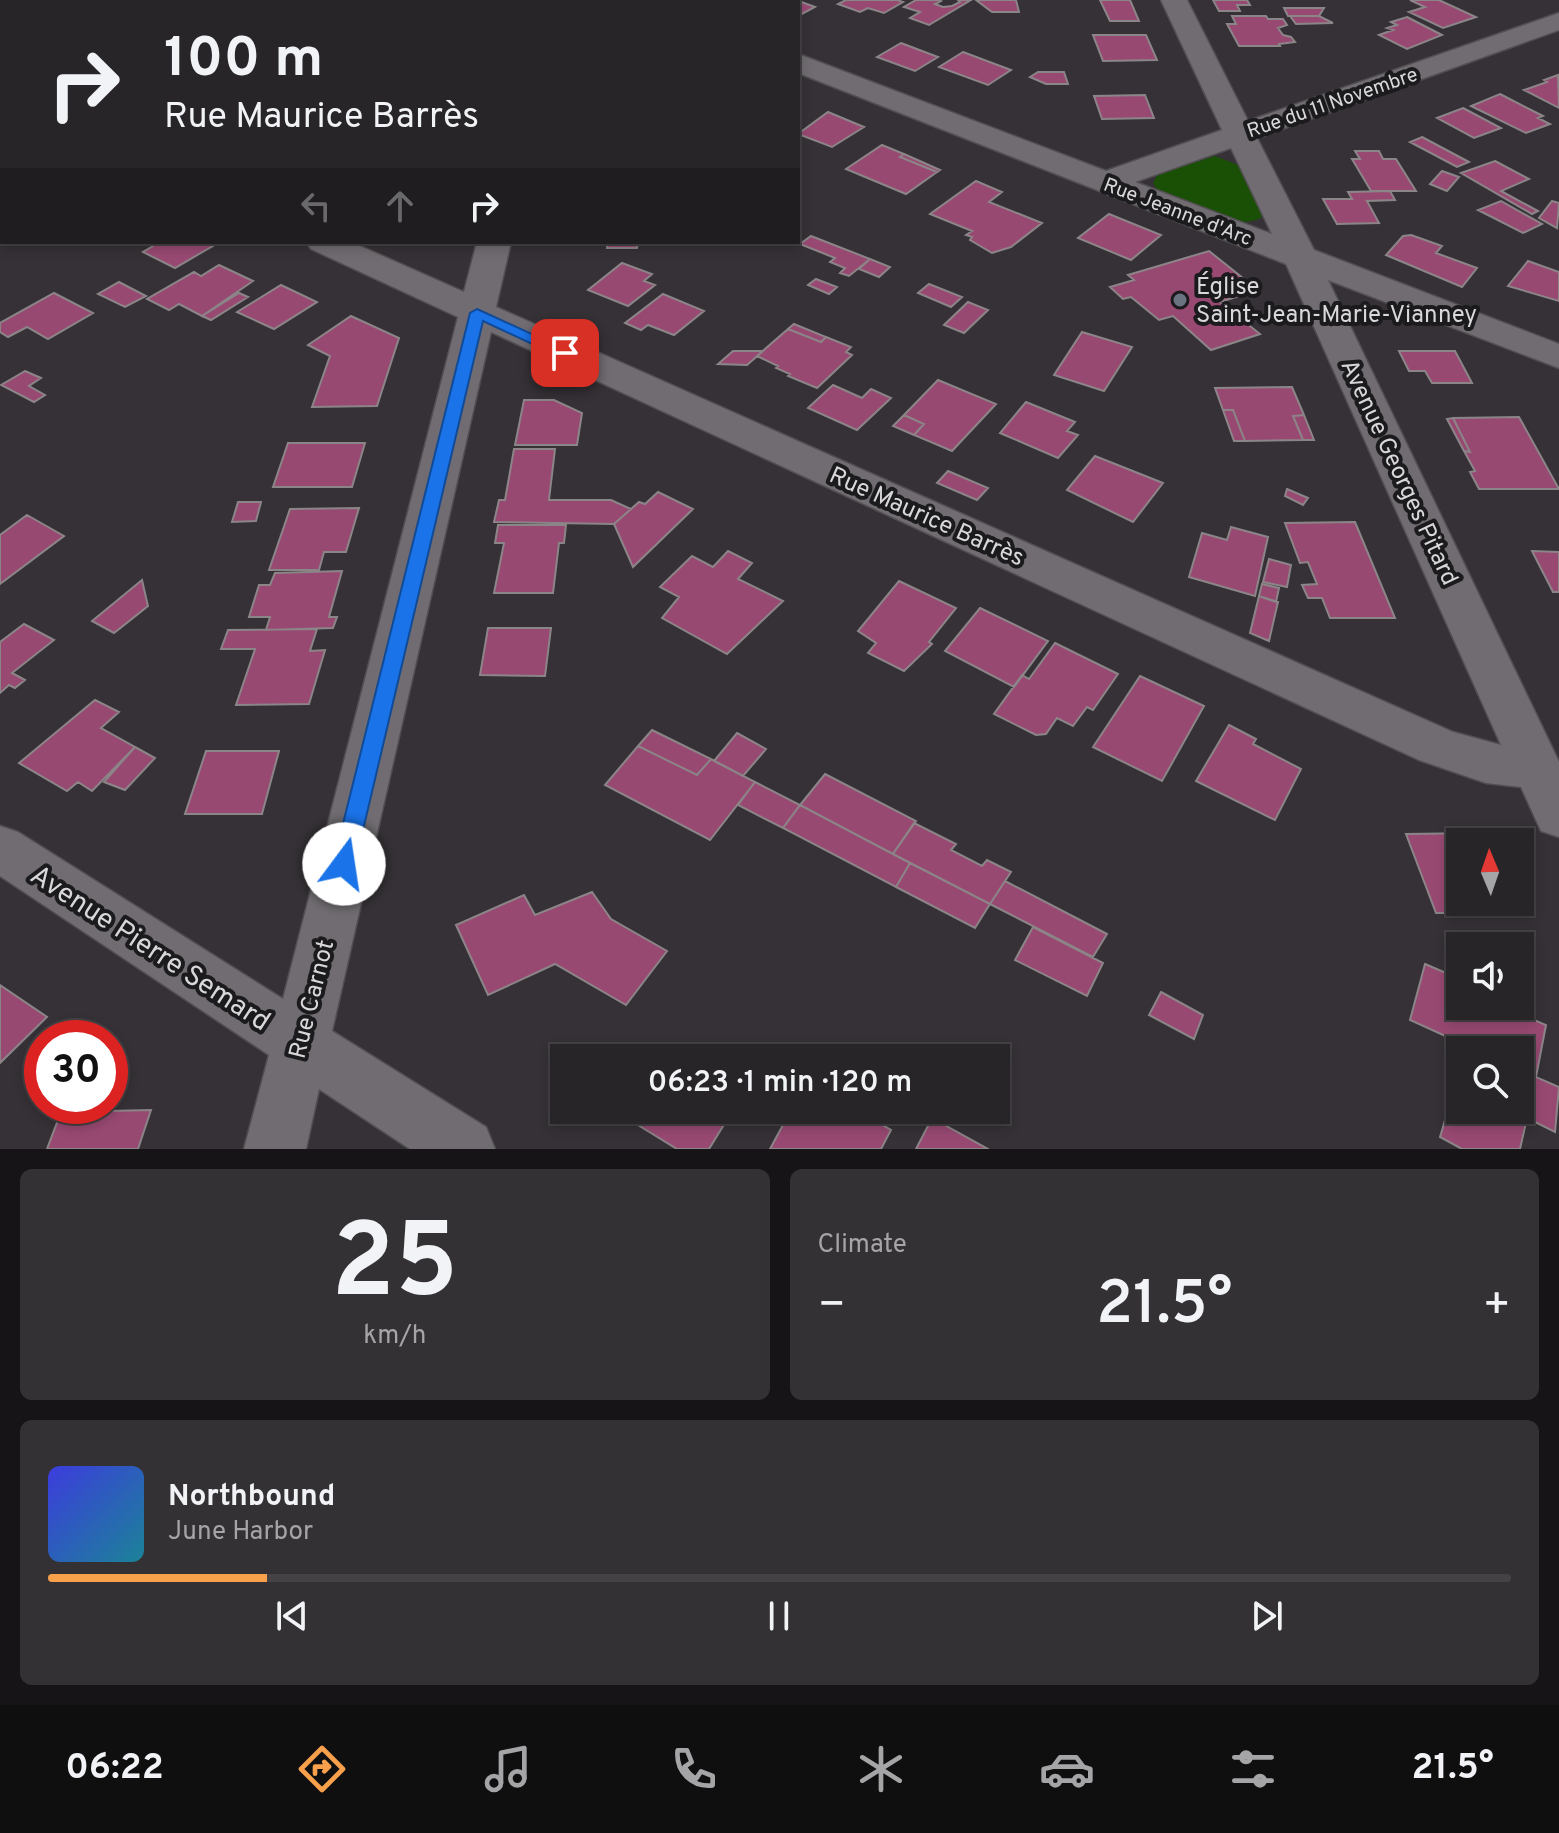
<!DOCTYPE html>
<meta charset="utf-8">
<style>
body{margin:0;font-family:Overpass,sans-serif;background:#343134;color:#f1f3f6;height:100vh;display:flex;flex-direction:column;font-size:30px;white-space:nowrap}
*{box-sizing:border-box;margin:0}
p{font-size:26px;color:#a5a5a8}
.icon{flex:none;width:44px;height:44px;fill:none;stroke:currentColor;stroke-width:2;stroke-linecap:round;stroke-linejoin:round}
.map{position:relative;height:1149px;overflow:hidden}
.sheet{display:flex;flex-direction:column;gap:20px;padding:20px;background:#161416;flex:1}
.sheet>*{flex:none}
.top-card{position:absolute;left:0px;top:0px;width:800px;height:244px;box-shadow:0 4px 12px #0003,0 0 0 2px #444245;background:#282528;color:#f1f3f6;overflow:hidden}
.needle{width:52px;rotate:358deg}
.controls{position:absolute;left:1446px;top:828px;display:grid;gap:16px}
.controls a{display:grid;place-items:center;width:88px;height:88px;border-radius:0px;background:#282528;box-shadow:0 4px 12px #0003,0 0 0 2px #444245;font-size:40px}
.speed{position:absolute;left:24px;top:1020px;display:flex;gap:16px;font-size:40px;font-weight:700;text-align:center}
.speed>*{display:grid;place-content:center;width:104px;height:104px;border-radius:50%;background:#282528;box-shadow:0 4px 12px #0003,0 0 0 2px #444245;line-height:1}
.speed .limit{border:12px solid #d22;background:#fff;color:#111}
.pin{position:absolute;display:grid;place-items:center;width:68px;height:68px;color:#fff;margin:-34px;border-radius:16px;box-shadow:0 4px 12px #0006}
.me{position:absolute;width:88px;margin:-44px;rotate:14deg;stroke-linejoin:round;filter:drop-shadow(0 0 6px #0008)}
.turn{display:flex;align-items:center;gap:28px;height:168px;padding:0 32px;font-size:36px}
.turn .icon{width:104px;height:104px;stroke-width:2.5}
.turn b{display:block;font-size:56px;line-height:68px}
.lanes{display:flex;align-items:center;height:76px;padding:0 32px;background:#0003;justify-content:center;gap:40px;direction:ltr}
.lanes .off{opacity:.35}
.big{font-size:60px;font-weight:600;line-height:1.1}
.sheet .tile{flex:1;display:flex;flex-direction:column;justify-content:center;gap:12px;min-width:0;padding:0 28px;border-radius:12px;background:#343134}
.sheet .dial{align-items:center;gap:0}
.dial b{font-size:104px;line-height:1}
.song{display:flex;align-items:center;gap:24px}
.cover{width:96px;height:96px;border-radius:12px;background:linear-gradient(135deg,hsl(240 70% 55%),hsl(190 70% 35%))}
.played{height:8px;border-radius:4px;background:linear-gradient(90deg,#f8a04b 15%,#444245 15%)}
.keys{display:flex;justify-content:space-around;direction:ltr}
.heat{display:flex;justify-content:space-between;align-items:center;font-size:44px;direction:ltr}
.sheet .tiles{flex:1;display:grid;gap:20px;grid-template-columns:1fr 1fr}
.tile:last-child{grid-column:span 2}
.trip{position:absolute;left:550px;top:1044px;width:460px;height:80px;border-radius:0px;background:#282528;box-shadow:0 4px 12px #0003,0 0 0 2px #444245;font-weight:600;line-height:80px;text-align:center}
.dock{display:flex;height:128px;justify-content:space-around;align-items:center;background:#100f10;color:#a5a5a8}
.dock .icon{width:56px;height:56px}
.dock .active{color:#f8a04b}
.dock b{font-size:36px;color:#f1f3f6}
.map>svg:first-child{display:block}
.green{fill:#1a5005}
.building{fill:#984972;stroke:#8c8588;stroke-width:2}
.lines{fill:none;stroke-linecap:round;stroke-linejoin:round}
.minor-casing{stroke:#514e52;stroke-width:3}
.minor{fill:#706c71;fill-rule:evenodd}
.route{fill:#1a73e8;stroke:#114b97;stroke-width:2}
.worship-dot{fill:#6b7280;stroke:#1b1a1c;stroke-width:3}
.labels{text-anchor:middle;stroke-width:8;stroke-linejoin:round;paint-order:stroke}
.far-street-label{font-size:20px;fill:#d9d7da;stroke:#1b1a1c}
.poi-label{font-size:24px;fill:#d9d7da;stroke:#1b1a1c;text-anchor:start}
.street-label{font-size:24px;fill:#d9d7da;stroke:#1b1a1c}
.near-street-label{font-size:28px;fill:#d9d7da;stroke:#1b1a1c}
</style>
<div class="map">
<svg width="1559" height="1149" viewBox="0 0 1559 1149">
<rect width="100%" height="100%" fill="#353136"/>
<!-- green -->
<path class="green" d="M 1215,156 L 1238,165 L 1262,214 L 1261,218 C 1231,232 1188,205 1160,194 L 1153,183 L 1158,174 Z"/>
<!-- building -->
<path class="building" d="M 777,0 L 796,0 L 815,7 L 798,16 L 798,2 L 773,2 Z
M 846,0 L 897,0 L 903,2 L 884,13 L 868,8 L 860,12 L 838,4 Z
M 916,0 L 939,0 L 941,1 L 935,4 L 943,7 L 952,6 L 960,2 L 958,0 L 971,0 L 929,25 L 910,18 L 920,12 L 904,7 Z
M 976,0 L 1016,0 L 1019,12 L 992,12 Z
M 1100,0 L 1130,0 L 1139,21 L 1110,21 Z
M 1213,0 L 1247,0 L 1250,5 L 1237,5 L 1240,11 L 1219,11 Z
M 1410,0 L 1439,0 L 1476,17 L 1443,28 L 1409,12 L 1425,7 Z
M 1284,8 L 1324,8 L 1319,16 L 1288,16 Z
M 1232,16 L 1266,16 L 1268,19 L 1283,19 L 1287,25 L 1278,28 L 1283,35 L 1291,37 L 1295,42 L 1279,44 L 1280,46 L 1239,46 L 1227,24 L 1236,24 Z
M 1290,16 L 1319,16 L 1333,23 L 1296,24 Z
M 1407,17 L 1442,35 L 1407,49 L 1379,35 L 1393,30 L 1387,28 L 1397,25 L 1391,22 Z
M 1093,35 L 1146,35 L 1157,60 L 1103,61 Z
M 901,43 L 938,57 L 915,71 L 877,57 Z
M 963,52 L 1011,70 L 988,85 L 939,67 Z
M 1038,72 L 1064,72 L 1068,84 L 1046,84 L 1030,77 Z
M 1558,75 L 1559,108 L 1524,90 L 1547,82 L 1544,80 Z
M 1500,94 L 1543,116 L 1538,118 L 1550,124 L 1526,133 L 1471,106 Z
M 1145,95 L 1154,118 L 1102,119 L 1094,96 Z
M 1463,108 L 1501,128 L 1474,138 L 1437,118 Z
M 828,112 L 864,127 L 832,147 L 798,134 Z
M 1422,137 L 1469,162 L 1457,167 L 1410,142 Z
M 882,145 L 904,154 L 900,157 L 937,172 L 906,194 L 846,169 Z
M 1355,151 L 1379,151 L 1383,159 L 1396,159 L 1416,191 L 1371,191 L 1352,159 L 1360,159 Z
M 904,154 L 940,170 L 937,172 L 900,157 Z
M 1495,161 L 1529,179 L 1501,191 L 1538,211 L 1532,214 L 1461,173 Z
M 1442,171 L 1459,177 L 1447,191 L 1430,184 Z
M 976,181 L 1002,192 L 989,202 L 1042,223 L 1011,247 L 992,253 L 970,240 L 972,237 L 966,235 L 972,231 L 930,214 Z
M 1390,191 L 1395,200 L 1367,201 L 1379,223 L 1337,224 L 1323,199 L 1352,199 L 1348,192 Z
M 1501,201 L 1542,224 L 1523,233 L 1478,210 Z
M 1552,201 L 1559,203 L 1557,228 L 1539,218 Z
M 1109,214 L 1161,235 L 1131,260 L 1078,238 Z
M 1411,235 L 1442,246 L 1436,253 L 1477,268 L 1462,287 L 1386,255 L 1403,236 Z
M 811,236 L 870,259 L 849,276 L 840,273 L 845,268 L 830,262 L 835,258 L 800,244 Z
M 160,242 L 216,242 L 218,243 L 175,268 L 143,252 Z
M 608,242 L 638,242 L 637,248 L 607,248 Z
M 1209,251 L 1258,290 L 1220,302 L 1260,334 L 1211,350 L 1173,316 L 1159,320 L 1131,297 L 1123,299 L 1110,287 L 1134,280 L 1128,275 Z
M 870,259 L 890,267 L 879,277 L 859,269 Z
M 1528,261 L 1559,272 L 1559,301 L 1508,286 Z
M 622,263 L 652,274 L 644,281 L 655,285 L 628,306 L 588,290 Z
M 219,265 L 253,281 L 202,316 L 179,304 L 169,310 L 147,299 L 194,272 L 201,276 Z
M 816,279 L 837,287 L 829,294 L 808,285 Z
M 119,282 L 146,296 L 125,307 L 98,294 Z
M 929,284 L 962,297 L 951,307 L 918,293 Z
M 281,285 L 317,302 L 274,329 L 237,312 Z
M 54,293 L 93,313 L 48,339 L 27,327 L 8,337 L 0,332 L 0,323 Z
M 239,293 L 248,297 L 211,320 L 202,316 Z
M 663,294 L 704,311 L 674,335 L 648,325 L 641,330 L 625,323 Z
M 968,302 L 988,310 L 964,333 L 944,325 Z
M 351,316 L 399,338 L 377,406 L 312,407 L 330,356 L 308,345 Z
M 794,324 L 826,337 L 821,342 L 788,329 Z
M 788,329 L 821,342 L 826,337 L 851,347 L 846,352 L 852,355 L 817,388 L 788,376 L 790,374 L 776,368 L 778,366 L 757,356 Z
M 1082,332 L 1132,347 L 1104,391 L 1054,375 Z
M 733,351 L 763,351 L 747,365 L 718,364 Z
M 1399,351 L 1455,351 L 1472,383 L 1432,383 L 1425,371 L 1409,371 Z
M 25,371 L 41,378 L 29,386 L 45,395 L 34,402 L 1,385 Z
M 938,380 L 996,404 L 952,451 L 914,435 L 924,424 L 904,415 Z
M 833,385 L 862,398 L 871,389 L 891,398 L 857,430 L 808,408 Z
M 1292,387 L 1304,415 L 1293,416 L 1303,440 L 1245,441 L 1233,410 L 1223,410 L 1215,388 Z
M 524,400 L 554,400 L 582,413 L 577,445 L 515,445 Z
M 1026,402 L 1075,422 L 1067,431 L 1078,435 L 1058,458 L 1000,433 Z
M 1223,410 L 1233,410 L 1245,441 L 1234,441 Z
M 904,415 L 924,424 L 914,435 L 893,426 Z
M 1304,415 L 1314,440 L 1303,440 L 1293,416 Z
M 1519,417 L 1559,489 L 1479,489 L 1470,472 L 1475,471 L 1464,451 L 1470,452 L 1453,418 Z
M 1453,418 L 1470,452 L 1464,451 L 1447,419 Z
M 288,443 L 365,443 L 352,487 L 273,487 Z
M 514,449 L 555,449 L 549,500 L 611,500 L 631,509 L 614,524 L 494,522 L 499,500 L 505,500 Z
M 1095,456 L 1163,483 L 1133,522 L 1067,490 Z
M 948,471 L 988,488 L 977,500 L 937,483 Z
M 1287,489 L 1308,498 L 1303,505 L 1285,496 Z
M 658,492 L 693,509 L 633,567 L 614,524 L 639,502 L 645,504 Z
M 238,502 L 261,502 L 256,521 L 232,522 Z
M 359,508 L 346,552 L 324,552 L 319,570 L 269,570 L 290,509 Z
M 27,515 L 64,536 L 0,584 L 0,535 Z
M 1355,522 L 1395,618 L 1330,618 L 1322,598 L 1308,598 L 1302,585 L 1317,584 L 1308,562 L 1300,563 L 1285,523 Z
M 498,525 L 566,525 L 564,543 L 559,543 L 553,593 L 494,593 L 504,543 L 495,543 Z
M 1231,527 L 1268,537 L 1255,596 L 1189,577 L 1202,533 L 1227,540 Z
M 728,551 L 752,563 L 738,579 L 783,601 L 727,654 L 662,618 L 679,597 L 660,587 L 692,556 L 713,567 Z
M 1532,551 L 1559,552 L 1559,592 L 1553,592 Z
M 1269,559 L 1291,565 L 1287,587 L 1263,582 Z
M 342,571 L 329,617 L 337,617 L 333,628 L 266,630 L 270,617 L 249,617 L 259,585 L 270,585 L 275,573 Z
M 142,580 L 148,606 L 114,633 L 92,621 Z
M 899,581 L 956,608 L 929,642 L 932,644 L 904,671 L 868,653 L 876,643 L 858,631 Z
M 1262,584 L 1279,588 L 1276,602 L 1259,596 Z
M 1259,596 L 1278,602 L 1269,641 L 1250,633 Z
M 980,608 L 1048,641 L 1014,687 L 945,651 Z
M 24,624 L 54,640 L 12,673 L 25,680 L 15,688 L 9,685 L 0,693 L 0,642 Z
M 488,628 L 551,628 L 545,676 L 480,675 Z
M 317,629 L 310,651 L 325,650 L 309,704 L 236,705 L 255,649 L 221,649 L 228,630 Z
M 1055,643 L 1118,674 L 1093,710 L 1087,707 L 1073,726 L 1057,718 L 1046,734 L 1036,735 L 994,714 L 1022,675 L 1029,679 Z
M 1140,676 L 1204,706 L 1162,781 L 1093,747 Z
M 95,700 L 119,712 L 101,728 L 135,747 L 92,791 L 78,782 L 67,791 L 19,763 Z
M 1229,725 L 1256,739 L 1253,744 L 1301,769 L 1275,820 L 1196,781 Z
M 652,730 L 711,759 L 697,775 L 638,746 Z
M 737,733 L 766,749 L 743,776 L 714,761 Z
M 638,746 L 697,775 L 711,759 L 755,782 L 710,840 L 605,785 Z
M 135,747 L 155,758 L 125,790 L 104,782 Z
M 206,751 L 279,751 L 262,814 L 185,814 Z
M 825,774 L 916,821 L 893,854 L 800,805 Z
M 755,782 L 800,805 L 783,828 L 738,805 Z
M 800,805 L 910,863 L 896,887 L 783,828 Z
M 914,823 L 956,844 L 951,850 L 982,866 L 987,860 L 1011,872 L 990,904 L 893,854 Z
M 1477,833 L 1481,842 L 1460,842 L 1460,902 L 1508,902 L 1513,913 L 1436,913 L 1406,834 Z
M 910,863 L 990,904 L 975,928 L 896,887 Z
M 1005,881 L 1107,934 L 1093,957 L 990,904 Z
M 592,892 L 611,919 L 667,951 L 626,1005 L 555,964 L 488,995 L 456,925 L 524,895 L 535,915 Z
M 1033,927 L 1103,963 L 1087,996 L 1015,960 Z
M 1425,964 L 1460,979 L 1460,1006 L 1501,1006 L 1546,1025 L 1536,1077 L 1520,1070 L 1520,1050 L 1476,1050 L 1410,1020 Z
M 0,985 L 47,1017 L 0,1063 Z
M 1161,992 L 1203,1015 L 1194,1039 L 1149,1015 Z
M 1460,1070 L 1460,1110 L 1520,1110 L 1520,1070 L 1559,1087 L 1555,1132 L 1527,1118 L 1520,1149 L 1462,1149 L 1440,1137 Z
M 151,1110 L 138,1149 L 47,1149 L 61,1112 Z
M 630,1110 L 733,1110 L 709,1149 L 677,1149 L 625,1117 Z
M 791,1110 L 856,1110 L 891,1130 L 881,1149 L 770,1149 Z
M 932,1118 L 988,1149 L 916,1149 Z"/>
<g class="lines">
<!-- minor casing -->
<g class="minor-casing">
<path id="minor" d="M 621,0 L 651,0 L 652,2 L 622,2 Z
M 1161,0 L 1187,0 L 1248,121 L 1559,13 L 1559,30 L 1257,138 L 1314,250 L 1559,344 L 1559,368 L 1328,280 L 1559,762 L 1559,837 L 1541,831 L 1521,787 L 1486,783 L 1419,760 L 491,332 L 332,1031 L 486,1127 L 495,1149 L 410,1149 L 319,1089 L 306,1149 L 244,1149 L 269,1055 L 0,876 L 0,826 L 18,832 L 283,999 L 458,317 L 311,249 L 306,242 L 351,242 L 464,292 L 477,242 L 511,242 L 496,307 L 1453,732 L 1501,745 L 1286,264 L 798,73 L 798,54 L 1106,171 L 1222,130 ZM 1231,148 L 1272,234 L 1135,182 Z
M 0,86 L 2,87 L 2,105 L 0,104 Z"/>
</g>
<!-- minor -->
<use href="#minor" class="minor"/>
</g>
<!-- route -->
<path class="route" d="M 477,309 L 573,353 L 565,358 L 560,357 L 483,321 L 355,864 L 351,871 L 344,874 L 336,871 L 333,864 L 470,313 Z"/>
<!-- markers -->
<circle class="worship-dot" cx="1180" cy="300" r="8"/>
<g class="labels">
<!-- far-street labels -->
<g class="far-street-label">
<text transform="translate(1332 102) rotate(-19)" y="7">Rue du 11 Novembre</text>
<text transform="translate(1178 211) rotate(21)" y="7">Rue Jeanne d'Arc</text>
</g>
<!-- poi labels -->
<g class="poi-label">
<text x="1196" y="294">Église<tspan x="1196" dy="28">Saint-Jean-Marie-Vianney</tspan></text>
</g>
<!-- street labels -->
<g class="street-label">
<text transform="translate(1400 472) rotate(65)" y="8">Avenue Georges Pitard</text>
<text transform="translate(927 516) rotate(24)" y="8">Rue Maurice Barrès</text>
<text transform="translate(311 999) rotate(-76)" y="8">Rue Carnot</text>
</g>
<!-- near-street labels -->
<g class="near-street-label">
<text transform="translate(151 947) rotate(33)" y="10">Avenue Pierre Semard</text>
</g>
</g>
</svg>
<div class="controls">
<a><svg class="needle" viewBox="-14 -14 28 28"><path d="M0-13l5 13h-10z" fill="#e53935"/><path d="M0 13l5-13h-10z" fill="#a5a5a8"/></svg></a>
<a><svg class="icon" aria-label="sound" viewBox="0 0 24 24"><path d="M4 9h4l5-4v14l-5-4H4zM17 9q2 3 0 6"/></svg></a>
<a><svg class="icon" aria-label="search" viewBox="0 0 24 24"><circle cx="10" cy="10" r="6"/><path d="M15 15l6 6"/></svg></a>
</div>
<div class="speed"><div class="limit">30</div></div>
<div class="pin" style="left:565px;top:353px;background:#d93025"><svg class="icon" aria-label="arrive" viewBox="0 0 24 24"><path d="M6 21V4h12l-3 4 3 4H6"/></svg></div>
<svg class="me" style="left:344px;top:864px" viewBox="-20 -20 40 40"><circle r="19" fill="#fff"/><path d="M0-13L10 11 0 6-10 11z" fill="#1a73e8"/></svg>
<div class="trip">06:23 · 1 min · 120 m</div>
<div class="top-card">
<div class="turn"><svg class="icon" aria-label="right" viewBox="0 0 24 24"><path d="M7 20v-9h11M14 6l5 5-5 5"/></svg><div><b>100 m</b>Rue Maurice Barrès</div></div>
<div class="lanes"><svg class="icon off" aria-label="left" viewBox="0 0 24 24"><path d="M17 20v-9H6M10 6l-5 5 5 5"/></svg><svg class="icon off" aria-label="ahead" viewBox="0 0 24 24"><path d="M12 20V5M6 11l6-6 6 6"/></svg><svg class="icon" aria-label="right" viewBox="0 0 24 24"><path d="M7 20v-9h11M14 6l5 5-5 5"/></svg></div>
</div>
</div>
<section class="sheet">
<div class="tiles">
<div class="tile dial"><b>25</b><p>km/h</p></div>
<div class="tile"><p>Climate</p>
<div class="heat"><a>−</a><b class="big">21.5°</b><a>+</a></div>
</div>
<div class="tile">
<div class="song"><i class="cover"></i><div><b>Northbound</b><p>June Harbor</p></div></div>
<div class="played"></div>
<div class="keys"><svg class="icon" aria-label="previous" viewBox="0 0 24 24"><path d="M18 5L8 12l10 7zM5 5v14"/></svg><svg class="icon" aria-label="pause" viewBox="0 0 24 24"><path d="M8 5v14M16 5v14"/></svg><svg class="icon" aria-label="next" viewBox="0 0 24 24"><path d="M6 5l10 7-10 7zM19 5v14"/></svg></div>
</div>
</div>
</section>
<nav class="dock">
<b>06:22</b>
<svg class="icon active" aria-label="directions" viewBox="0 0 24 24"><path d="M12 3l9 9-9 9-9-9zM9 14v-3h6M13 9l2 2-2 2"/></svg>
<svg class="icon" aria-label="music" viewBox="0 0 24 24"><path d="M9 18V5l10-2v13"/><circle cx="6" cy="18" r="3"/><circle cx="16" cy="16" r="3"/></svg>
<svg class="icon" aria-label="phone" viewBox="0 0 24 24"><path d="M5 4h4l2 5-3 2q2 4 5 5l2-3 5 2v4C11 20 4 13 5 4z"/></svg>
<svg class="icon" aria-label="climate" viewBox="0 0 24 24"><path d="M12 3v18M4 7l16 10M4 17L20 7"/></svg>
<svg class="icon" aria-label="car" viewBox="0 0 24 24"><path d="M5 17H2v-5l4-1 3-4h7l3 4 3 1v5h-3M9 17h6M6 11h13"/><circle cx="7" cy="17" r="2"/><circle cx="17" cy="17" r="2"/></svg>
<svg class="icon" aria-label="filters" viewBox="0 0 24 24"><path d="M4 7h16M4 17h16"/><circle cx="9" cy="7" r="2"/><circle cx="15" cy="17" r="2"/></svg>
<b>21.5°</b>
</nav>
